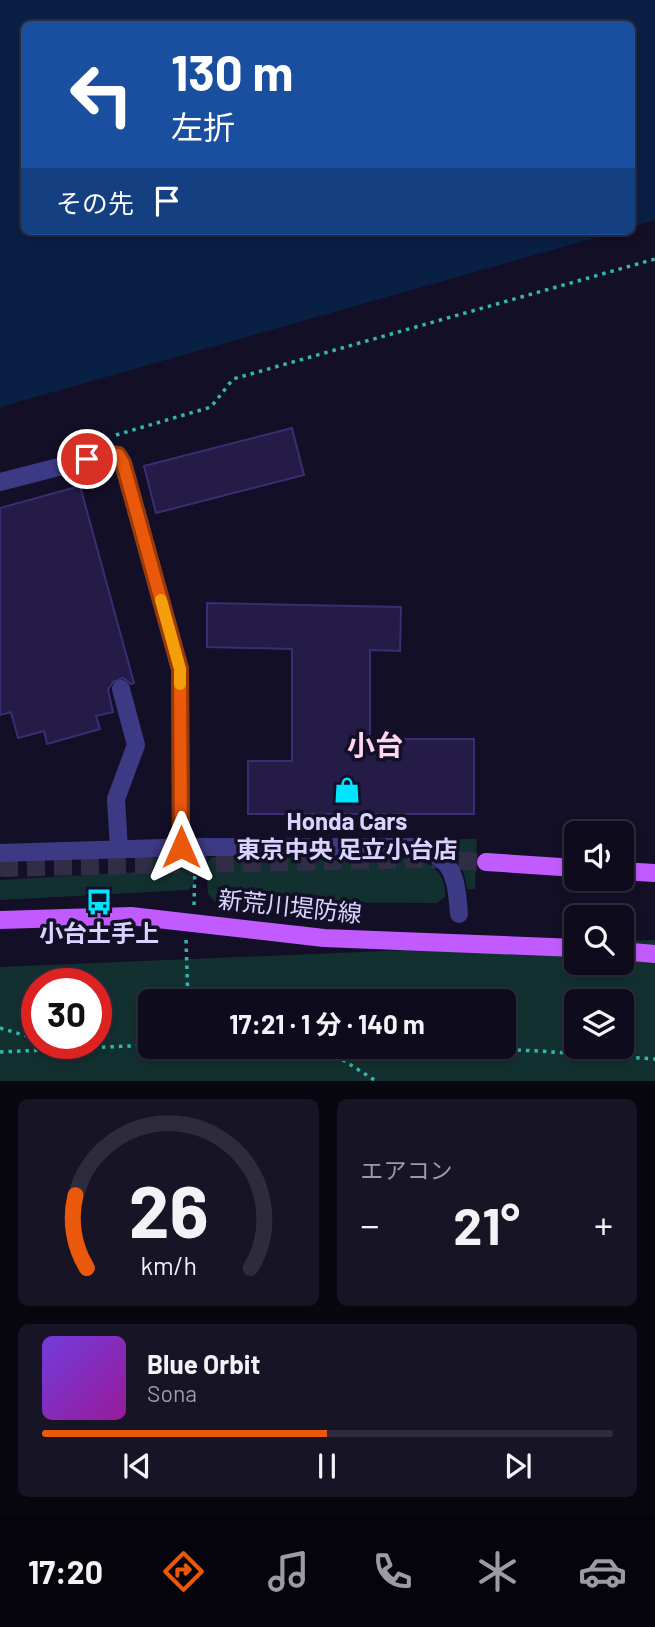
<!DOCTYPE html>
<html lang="ja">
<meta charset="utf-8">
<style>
body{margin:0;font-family:Barlow,"Noto Sans JP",sans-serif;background:#171425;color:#f1f3f6;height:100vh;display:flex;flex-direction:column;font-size:26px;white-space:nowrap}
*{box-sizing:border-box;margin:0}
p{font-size:23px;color:#9b9ba3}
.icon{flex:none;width:38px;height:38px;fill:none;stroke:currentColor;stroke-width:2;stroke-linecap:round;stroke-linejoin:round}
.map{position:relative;height:1081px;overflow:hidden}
.drawer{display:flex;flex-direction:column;gap:18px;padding:18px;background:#08060f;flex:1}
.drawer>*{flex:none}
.guide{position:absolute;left:21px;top:21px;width:614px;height:214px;border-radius:10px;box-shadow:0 4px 10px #0003,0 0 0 2px #2e2b3b;background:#1a4fa0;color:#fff;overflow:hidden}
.fabs{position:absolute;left:564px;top:821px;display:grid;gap:14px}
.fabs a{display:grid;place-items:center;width:70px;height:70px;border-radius:10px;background:#0e0b1c;box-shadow:0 4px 10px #0003,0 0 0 2px #2e2b3b;font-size:35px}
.speed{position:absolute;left:21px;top:968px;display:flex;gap:14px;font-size:35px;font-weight:700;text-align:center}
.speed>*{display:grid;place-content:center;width:91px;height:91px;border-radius:50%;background:#0e0b1c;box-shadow:0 4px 10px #0003,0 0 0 2px #2e2b3b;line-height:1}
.speed .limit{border:10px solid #d22;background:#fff;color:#111}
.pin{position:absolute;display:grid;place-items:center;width:60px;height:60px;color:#fff;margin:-30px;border:4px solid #fff;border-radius:50%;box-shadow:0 2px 7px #0007}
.me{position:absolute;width:77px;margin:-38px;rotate:0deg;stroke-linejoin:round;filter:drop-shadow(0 0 5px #0008)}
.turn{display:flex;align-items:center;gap:24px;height:147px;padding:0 35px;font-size:32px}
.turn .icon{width:91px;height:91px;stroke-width:2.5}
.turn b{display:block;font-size:49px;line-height:60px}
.then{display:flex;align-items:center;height:66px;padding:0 35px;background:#0003;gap:14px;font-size:26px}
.big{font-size:52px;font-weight:700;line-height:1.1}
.drawer .tile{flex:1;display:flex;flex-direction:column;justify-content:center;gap:10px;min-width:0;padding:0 24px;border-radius:10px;background:#171425}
.drawer .dial{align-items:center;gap:0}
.dial svg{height:182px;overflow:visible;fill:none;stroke:#2e2b3b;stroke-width:7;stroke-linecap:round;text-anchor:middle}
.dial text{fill:#f1f3f6;stroke:none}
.song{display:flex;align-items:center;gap:21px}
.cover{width:84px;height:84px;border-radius:10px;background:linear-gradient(135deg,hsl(260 70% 55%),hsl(300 70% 35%))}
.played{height:7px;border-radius:4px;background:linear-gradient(90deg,#ea580c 50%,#2e2b3b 50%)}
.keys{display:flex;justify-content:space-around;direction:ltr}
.heat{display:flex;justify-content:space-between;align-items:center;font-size:38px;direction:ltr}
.drawer .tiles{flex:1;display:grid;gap:18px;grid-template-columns:1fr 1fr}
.tile:last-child{grid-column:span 2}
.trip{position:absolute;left:138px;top:989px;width:378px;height:70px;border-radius:10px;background:#0e0b1c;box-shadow:0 4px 10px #0003,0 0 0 2px #2e2b3b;font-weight:700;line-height:70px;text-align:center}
.menu{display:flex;height:112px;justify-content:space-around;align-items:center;background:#06040b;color:#9b9ba3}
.menu .icon{width:49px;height:49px}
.menu .selected{color:#ea580c}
.menu b{font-size:32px;color:#f1f3f6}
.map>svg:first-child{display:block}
.green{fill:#12302f;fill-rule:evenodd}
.water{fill:#0a1f44}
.building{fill:#241b47;stroke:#3b2d73;stroke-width:2}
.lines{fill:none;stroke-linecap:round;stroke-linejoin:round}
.major-tunnel{stroke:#312d47;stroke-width:18;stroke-dasharray:18 9;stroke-linecap:butt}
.path{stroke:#2fb8b0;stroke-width:3.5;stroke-dasharray:3.5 5;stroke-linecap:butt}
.minor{stroke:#3d3a85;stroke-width:18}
.major{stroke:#c25bff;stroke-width:18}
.route-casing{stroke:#983908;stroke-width:18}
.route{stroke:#ea580c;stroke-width:12}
.slow{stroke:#f59e0b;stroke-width:12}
.labels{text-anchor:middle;stroke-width:7;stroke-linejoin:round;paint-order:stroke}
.poi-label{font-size:24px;font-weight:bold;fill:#d9d4ff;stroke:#130f26}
.street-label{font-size:24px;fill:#d9d4ff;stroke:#130f26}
.quarter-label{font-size:28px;font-weight:bold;fill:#ffd6f0;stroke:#130f26}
</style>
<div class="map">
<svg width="655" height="1081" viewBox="0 0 655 1081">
<rect width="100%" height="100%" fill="#130f26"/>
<!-- green -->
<path class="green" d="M 422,839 L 477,839 L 475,889 L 467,889 C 464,859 448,848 422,839 Z
M 190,857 L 194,861 L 194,884 L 188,890 L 0,900 L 0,880 L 139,872 L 139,858 Z
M 212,857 L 418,858 C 436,867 446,876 445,897 L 437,903 L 215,902 L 208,894 L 206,863 Z
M 655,940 L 655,1081 L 0,1081 L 0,967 L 576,943 L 576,962 L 621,962 L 621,941 ZM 37,984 L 96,984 L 96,1043 L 37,1043 ZM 150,1001 L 504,1001 L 504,1046 L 150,1046 ZM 576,1001 L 621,1001 L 621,1046 L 576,1046 Z"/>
<!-- water -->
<path class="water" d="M 0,0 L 655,0 L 655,220 L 632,227 L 632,24 L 24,24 L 24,231 L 619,231 L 0,407 Z"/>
<!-- building -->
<path class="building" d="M 292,428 L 304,475 L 156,513 L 144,466 Z
M 80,486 L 134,683 L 131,684 L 123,678 L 113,682 L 108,690 L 113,712 L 96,716 L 100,729 L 47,744 L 44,731 L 18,738 L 11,712 L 0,715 L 0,508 Z
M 207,603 L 401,607 L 400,651 L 370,650 L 370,739 L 474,739 L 474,814 L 248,814 L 248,761 L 292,761 L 292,649 L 207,647 Z"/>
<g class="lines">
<!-- major-tunnel -->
<path class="major-tunnel" d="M 0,868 L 431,859 L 486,862"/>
<!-- path -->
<path class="path" d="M 116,435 L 211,407 L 233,379 L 655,259
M 194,905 L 195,864
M 186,940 L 188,1001
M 587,963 L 608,965
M 0,1028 L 37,1039
M 50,1043 L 62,1047
M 321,1046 L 376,1081
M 424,1046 L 538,1051 L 655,1059
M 0,1052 L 150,1045"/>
<!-- minor -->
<path class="minor" d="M 0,482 L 109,454 L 118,455 L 123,463 L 180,669 L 181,847
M 119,849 L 116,799 L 136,745 L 121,689
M 0,853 L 195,847 L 412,847 C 454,855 456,877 459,914"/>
<!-- major -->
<path class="major" d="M 486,862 L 576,868
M 621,871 L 655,873
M 0,920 L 131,916 L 324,938 L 576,948
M 621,951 L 655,954"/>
</g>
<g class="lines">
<!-- route casing -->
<g class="route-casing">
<path id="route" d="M 87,459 L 109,454 L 118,455 L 123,463 L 180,669 L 181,847"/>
</g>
<!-- route -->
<use href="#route" class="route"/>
<!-- slow -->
<path class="slow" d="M 161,600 L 180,669 L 180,684"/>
</g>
<!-- icons -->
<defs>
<g id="shop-bare" transform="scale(2.1)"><path d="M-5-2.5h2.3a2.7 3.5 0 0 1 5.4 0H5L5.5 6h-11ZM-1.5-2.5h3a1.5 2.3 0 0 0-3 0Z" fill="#00e5ff" stroke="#130f26" stroke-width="2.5" paint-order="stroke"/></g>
<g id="bus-bare" transform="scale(2.1)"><path d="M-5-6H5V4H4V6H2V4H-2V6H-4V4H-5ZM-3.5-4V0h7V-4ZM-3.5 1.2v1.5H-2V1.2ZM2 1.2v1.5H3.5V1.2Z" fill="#00e5ff" stroke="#130f26" stroke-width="2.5" paint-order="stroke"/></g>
</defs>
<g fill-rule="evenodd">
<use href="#shop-bare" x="347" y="790"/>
<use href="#bus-bare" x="99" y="902"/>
</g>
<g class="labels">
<!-- poi labels -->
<g class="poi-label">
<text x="347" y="830">Honda Cars<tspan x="347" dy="28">東京中央 足立小台店</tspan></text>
<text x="99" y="942">小台土手上</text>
</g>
<!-- street labels -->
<g class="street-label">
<text transform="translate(290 907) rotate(6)" y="8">新荒川堤防線</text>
</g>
<!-- quarter labels -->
<g class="quarter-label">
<text x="375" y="755">小台</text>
</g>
</g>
</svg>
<div class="fabs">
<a><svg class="icon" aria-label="sound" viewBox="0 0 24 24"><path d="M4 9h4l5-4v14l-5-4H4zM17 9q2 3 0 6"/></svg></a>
<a><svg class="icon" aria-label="search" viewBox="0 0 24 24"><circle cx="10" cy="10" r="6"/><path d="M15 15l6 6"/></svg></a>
<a><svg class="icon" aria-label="layers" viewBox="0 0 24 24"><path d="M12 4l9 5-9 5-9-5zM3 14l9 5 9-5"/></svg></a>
</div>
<div class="speed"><div class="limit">30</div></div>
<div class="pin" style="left:87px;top:459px;background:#d93025"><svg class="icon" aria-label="arrive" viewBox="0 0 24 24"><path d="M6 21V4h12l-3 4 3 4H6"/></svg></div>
<svg class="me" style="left:181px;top:847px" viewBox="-20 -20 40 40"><path d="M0-17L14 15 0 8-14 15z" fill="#ea580c" stroke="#fff" stroke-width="4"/></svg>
<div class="trip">17:21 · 1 分 · 140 m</div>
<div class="guide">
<div class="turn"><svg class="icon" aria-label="left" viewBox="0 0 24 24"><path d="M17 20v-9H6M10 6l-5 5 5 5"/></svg><div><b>130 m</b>左折</div></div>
<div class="then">その先<svg class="icon" aria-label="arrive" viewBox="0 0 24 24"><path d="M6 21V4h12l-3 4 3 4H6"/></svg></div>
</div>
</div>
<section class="drawer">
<div class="tiles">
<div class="tile dial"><svg viewBox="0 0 100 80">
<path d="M14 69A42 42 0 1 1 86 69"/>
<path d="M14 69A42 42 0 0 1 9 37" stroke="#ea580c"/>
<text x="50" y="56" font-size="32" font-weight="700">26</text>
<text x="50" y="72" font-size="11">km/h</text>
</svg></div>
<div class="tile"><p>エアコン</p>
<div class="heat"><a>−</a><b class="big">21°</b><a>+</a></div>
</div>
<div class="tile">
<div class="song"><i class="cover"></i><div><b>Blue Orbit</b><p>Sona</p></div></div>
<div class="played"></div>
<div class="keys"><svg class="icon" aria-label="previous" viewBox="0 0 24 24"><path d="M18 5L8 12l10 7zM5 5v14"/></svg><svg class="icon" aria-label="pause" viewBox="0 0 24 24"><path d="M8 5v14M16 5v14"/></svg><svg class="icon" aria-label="next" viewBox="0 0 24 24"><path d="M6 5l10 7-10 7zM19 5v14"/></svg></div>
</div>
</div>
</section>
<nav class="menu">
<b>17:20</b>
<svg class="icon selected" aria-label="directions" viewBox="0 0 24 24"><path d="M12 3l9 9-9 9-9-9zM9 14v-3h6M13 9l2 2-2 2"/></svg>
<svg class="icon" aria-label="music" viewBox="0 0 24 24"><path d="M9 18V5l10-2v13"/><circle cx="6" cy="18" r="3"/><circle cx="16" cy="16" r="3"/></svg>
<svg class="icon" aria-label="phone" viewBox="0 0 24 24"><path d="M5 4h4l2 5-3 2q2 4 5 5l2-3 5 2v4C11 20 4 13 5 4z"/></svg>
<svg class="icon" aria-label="climate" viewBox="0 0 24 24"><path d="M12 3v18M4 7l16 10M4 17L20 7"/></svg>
<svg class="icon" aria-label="car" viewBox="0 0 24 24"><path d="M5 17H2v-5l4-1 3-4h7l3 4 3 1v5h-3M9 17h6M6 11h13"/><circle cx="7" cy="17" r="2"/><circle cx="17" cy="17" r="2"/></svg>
</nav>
